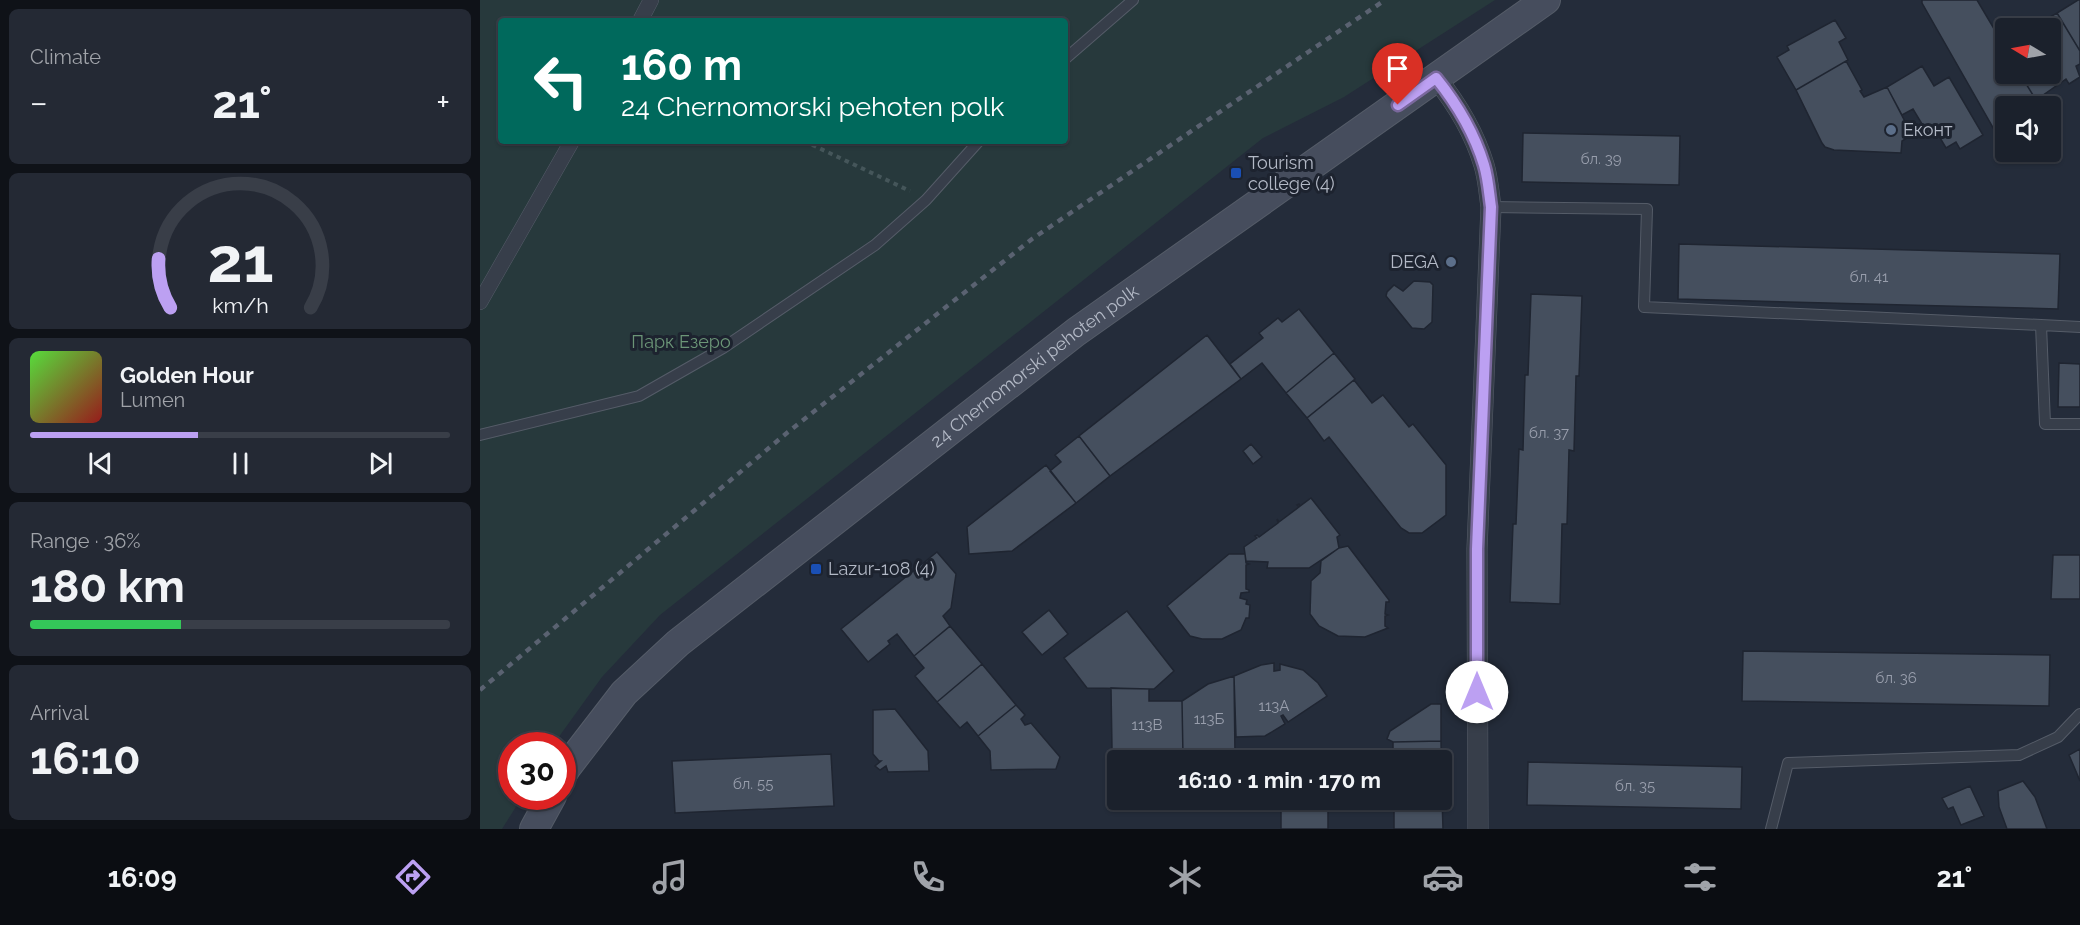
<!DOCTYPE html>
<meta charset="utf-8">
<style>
body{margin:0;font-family:Raleway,sans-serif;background:#242934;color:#f1f3f6;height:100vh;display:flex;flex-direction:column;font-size:22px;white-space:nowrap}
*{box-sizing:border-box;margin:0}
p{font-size:20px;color:#a0a3a9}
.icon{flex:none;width:33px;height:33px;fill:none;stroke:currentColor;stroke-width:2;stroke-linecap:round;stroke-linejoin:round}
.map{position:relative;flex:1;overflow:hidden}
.drawer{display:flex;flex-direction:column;gap:9px;padding:9px;background:#0f1218;width:480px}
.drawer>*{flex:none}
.guide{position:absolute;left:18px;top:18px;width:570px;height:126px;border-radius:6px;box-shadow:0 2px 4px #0004,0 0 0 2px #393e48;background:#00695c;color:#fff;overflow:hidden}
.needle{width:39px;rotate:280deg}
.buttons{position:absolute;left:1515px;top:18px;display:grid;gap:12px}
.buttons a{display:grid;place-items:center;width:66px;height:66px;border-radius:6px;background:#1b212c;box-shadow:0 2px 4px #0004,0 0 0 2px #393e48;font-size:30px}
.speed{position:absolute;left:18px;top:732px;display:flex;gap:12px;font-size:30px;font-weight:700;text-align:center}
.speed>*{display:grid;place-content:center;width:78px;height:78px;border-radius:50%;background:#1b212c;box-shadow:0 2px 4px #0004,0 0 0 2px #393e48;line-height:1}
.speed .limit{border:9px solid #d22;background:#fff;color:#111}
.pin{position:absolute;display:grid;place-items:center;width:51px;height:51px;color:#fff;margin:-62px -26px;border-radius:50% 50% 50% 0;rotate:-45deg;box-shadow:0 0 6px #0007}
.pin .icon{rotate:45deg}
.me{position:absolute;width:66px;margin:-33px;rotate:0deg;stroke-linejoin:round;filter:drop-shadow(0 0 4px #0008)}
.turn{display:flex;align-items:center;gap:21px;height:126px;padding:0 24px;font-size:27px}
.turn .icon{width:78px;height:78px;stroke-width:2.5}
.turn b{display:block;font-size:42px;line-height:51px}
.big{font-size:45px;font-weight:700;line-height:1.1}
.drawer .card{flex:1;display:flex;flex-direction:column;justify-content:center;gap:9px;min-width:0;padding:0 21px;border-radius:9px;background:#242934}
.drawer .dial{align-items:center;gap:0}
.dial svg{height:156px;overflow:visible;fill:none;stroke:#393e48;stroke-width:7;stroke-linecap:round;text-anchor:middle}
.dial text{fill:#f1f3f6;stroke:none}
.song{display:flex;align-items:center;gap:18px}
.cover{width:72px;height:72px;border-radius:9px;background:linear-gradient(135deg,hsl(110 70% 55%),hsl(0 70% 35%))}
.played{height:6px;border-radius:3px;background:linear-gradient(90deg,#bca0f2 40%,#393e48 40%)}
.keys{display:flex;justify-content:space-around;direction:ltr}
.heat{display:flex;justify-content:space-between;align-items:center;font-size:33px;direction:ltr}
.charge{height:9px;border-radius:4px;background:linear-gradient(90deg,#34c759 36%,#393e48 0)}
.trip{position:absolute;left:627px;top:750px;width:345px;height:60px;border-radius:6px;background:#1b212c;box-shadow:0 2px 4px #0004,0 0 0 2px #393e48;font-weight:700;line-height:60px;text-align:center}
.menu{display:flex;height:96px;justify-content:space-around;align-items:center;background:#0b0d12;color:#a0a3a9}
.menu .icon{width:42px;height:42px}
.menu .selected{color:#bca0f2}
.menu b{font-size:27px;color:#f1f3f6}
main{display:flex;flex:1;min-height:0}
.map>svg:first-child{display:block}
.green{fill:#27393c;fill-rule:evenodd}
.building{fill:#454f5e;stroke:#1f2531;stroke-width:1.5}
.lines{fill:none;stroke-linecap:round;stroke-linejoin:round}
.service-casing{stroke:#555c68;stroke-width:12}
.pedestrian-casing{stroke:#555c68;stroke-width:16}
.minor-casing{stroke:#555c68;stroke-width:21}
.secondary-casing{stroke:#555c68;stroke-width:30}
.path{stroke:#45565a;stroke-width:4;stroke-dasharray:4.5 4.5;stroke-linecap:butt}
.service{stroke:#373e4a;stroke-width:10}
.pedestrian{stroke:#373e4a;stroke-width:15}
.minor{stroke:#373e4a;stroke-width:20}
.secondary{stroke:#464d5d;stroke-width:28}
.rail{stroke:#5a6271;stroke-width:4.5;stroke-dasharray:6 6;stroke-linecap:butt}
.route-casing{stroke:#7a689d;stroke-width:15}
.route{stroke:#bca0f2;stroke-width:10}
.service-dot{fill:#5c6f8a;stroke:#1d232f;stroke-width:2}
.transit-dot{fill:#1a4fb4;stroke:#1d232f;stroke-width:2}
.labels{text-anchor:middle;stroke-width:6;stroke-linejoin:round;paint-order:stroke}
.number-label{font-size:15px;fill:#989eac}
.poi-label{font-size:18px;fill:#b3b9c6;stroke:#1d232f;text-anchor:start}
.park-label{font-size:18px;fill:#6b9577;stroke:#1d232f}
.street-label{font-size:18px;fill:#b3b9c6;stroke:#1d232f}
</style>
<main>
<section class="drawer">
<div class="card"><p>Climate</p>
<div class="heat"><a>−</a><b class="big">21°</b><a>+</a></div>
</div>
<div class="card dial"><svg viewBox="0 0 100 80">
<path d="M14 69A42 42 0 1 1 86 69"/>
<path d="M14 69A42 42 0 0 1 8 44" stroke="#bca0f2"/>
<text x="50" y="56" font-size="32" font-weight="700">21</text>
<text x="50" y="72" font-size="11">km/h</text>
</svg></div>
<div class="card">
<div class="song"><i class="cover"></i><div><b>Golden Hour</b><p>Lumen</p></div></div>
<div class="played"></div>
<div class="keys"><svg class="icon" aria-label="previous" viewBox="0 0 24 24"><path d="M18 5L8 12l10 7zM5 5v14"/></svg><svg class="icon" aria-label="pause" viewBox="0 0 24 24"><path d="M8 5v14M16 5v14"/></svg><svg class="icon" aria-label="next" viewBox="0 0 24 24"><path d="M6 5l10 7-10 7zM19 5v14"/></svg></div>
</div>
<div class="card"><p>Range · 36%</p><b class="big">180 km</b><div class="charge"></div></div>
<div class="card"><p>Arrival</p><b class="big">16:10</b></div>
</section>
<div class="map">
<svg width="1600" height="829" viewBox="0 0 1600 829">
<rect width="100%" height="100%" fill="#242c3a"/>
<!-- green -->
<path class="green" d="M 0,0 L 1015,0 L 864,97 L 783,138 L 180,615 L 122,677 L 73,745 L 32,746 L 32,796 L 42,797 L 22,829 L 0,829 ZM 21,21 L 585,21 L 585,141 L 21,141 Z"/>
<!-- building -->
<path class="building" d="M 1442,0 L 1497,0 L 1526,49 L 1526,74 L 1540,74 L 1558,103 L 1551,106 L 1526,106 L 1526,128 L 1515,131 L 1442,3 Z
M 1598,0 L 1600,0 L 1600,51 L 1577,13 Z
M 1577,13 L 1600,51 L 1600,64 L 1596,66 L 1600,77 L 1589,84 L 1586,79 L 1556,100 L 1540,74 L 1570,74 L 1570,28 L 1551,28 Z
M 1355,20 L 1366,38 L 1359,42 L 1368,60 L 1316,90 L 1297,57 L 1309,50 L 1307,46 Z
M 1366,61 L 1382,90 L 1380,91 L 1384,97 L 1407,87 L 1432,135 L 1422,141 L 1421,153 L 1354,150 L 1345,147 L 1342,143 L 1316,90 Z
M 1442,66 L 1454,86 L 1469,77 L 1503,135 L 1480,149 L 1476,142 L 1466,148 L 1455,129 L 1448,134 L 1433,109 L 1422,115 L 1407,87 Z
M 1043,133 L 1200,136 L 1199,185 L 1042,182 Z
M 1199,244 L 1580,254 L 1578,309 L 1198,299 Z
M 934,281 L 950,282 L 953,285 L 952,322 L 944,329 L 932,328 L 906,296 L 907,292 L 914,285 L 923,291 Z
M 1051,294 L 1102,296 L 1099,376 L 1096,376 L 1094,451 L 1089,450 L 1087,524 L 1082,524 L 1080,604 L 1030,602 L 1033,524 L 1036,524 L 1039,449 L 1043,450 L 1045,375 L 1048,375 Z
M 819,309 L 854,353 L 806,393 L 782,363 L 761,379 L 750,364 L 783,338 L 779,333 L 798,318 L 802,322 Z
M 727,335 L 761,379 L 630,476 L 599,436 Z
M 854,353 L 875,379 L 827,418 L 806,393 Z
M 1579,363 L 1600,364 L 1600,407 L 1578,407 Z
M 874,380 L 892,403 L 903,395 L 929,427 L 933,424 L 966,465 L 966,515 L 942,533 L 929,533 L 921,528 L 849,437 L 844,441 L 827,418 Z
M 599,436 L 630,476 L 596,503 L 570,471 L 581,462 L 575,455 Z
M 771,444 L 782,457 L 773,464 L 763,451 Z
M 566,465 L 596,503 L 532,551 L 489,554 L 487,527 Z
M 831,498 L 860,535 L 857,537 L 859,548 L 829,568 L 787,568 L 788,562 L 766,561 L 764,547 L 777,538 L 775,536 L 777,535 L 779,537 L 798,523 L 797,519 L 799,522 L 819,507 L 817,505 L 819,504 L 820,506 Z
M 868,546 L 909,600 L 909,602 L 906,602 L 905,614 L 908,615 L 905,616 L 905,626 L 908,628 L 885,637 L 858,636 L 839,626 L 830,614 L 831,581 L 840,573 L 841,561 L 859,548 Z
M 457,552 L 476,574 L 471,608 L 463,616 L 470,626 L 434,656 L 417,634 L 408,641 L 410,644 L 388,662 L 361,629 Z
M 749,554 L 765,554 L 766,563 L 769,564 L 766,565 L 766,589 L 769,590 L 769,592 L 761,593 L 760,598 L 767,600 L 766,604 L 770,605 L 769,618 L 766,618 L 761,630 L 742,639 L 722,639 L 710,636 L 687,606 Z
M 1573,555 L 1600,555 L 1600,599 L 1571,599 Z
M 569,610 L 588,634 L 562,655 L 542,632 Z
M 647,611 L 694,671 L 674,689 L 607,688 L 584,658 Z
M 470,626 L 502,664 L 457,702 L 435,676 L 444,668 L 434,656 Z
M 1263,651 L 1570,655 L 1569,706 L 1262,701 Z
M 794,663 L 794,671 L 800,670 L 800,664 L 823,670 L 838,683 L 847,696 L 808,722 L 803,715 L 801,716 L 805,724 L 785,736 L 756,737 L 754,676 L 781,665 Z
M 502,664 L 536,705 L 498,736 L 487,722 L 480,728 L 457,702 Z
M 754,676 L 755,755 L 703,756 L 702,701 L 728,684 Z
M 631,688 L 669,689 L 669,701 L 702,701 L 703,756 L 671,757 L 671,751 L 664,751 L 664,757 L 639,757 L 632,749 Z
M 951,704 L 961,704 L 961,741 L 913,742 L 907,739 L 910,731 Z
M 536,705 L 545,715 L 541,719 L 545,725 L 551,723 L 580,757 L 576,769 L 511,770 L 510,751 L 498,736 Z
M 415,709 L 448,751 L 449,771 L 408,772 L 406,766 L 400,770 L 395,766 L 401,761 L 399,761 L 393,754 L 393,710 Z
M 961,741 L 962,797 L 962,760 L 913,760 L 913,742 Z
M 1600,749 L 1600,781 L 1589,755 Z
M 351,754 L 354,806 L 195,813 L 192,761 Z
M 1048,762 L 1262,767 L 1261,809 L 1047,805 Z
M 1543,781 L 1555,797 L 1567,829 L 1527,829 L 1519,807 L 1518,791 Z
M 1490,786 L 1504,816 L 1481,825 L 1473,807 L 1468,809 L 1462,798 Z
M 962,797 L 963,829 L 914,829 L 914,800 L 962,800 Z
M 805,800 L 843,800 L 848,807 L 848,829 L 801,829 L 801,802 Z"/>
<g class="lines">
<!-- service casing -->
<g class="service-casing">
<path id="service" d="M 585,59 L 653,0
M 1011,207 L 1167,209 L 1164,307 L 1561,325
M 1600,327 L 1561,325 L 1565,424 L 1600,424
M 0,435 L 159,396 L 243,348 L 395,245 L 446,200 L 499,141
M 1291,829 L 1308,763 L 1539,755 L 1578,737 L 1600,714"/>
</g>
<!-- pedestrian casing -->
<g class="pedestrian-casing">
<path id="pedestrian" d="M 160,21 L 171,0
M 0,302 L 92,141"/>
</g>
<!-- minor casing -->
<g class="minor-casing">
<path id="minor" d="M 956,78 C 977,104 994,132 1004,165 C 1008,178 1009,193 1011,207 L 997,549 L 998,829"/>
</g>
<!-- secondary casing -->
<g class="secondary-casing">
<g id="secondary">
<path id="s1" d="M 82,775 L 87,767 L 144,693 L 198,643 L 596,332 L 1066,0"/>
<path d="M 54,829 L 72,796"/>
</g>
</g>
<!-- path -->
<path class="path" d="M 324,141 L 430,191"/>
<!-- service -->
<use href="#service" class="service"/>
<!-- pedestrian -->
<use href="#pedestrian" class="pedestrian"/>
<!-- minor -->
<use href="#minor" class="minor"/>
<!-- secondary -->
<use href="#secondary" class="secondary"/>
<!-- rail -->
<path class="rail" d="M 0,690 L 308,432 L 552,239 L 905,0"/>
</g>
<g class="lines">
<!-- route casing -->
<g class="route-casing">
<path id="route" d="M 918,105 L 956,78 C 977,104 994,132 1004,165 C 1008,178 1009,193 1011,207 L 997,549 L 997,692"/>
</g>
<!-- route -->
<use href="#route" class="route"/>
</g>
<!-- markers -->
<g class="service-dot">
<circle cx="1411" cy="130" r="6"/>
<circle cx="971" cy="262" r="6"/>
</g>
<g class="transit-dot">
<rect x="750" y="167" width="12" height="12" rx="3"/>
<rect x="330" y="563" width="12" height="12" rx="3"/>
</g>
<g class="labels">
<!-- number labels -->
<g class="number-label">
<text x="1121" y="164">бл. 39</text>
<text x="1389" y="282">бл. 41</text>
<text x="1069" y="438">бл. 37</text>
<text x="1416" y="683">бл. 36</text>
<text x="794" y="711">113А</text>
<text x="729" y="724">113Б</text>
<text x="667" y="730">113В</text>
<text x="273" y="789">бл. 55</text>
<text x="1155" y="791">бл. 35</text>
</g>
<!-- poi labels -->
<g class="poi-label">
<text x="1423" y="136">Еконт</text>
<text x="768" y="169">Tourism<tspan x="768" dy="21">college (4)</tspan></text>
<text x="959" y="268" text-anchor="end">DEGA</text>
<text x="348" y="575">Lazur-108 (4)</text>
</g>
<!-- park labels -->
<g class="park-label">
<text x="201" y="348">Парк Езеро</text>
</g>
<!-- street labels -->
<g class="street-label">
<text dy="6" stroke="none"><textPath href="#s1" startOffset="628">24 Chernomorski pehoten polk</textPath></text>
</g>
</g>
</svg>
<div class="buttons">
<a><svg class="needle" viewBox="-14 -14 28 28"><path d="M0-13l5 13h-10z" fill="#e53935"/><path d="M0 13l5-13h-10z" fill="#a0a3a9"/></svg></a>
<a><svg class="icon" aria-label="sound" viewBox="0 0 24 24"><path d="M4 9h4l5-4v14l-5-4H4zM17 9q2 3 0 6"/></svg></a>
</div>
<div class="speed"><div class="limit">30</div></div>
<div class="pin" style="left:918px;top:105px;background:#d93025"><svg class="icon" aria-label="arrive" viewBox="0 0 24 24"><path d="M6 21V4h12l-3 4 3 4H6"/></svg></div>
<svg class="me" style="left:997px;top:692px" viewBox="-20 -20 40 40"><circle r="19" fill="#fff"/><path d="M0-13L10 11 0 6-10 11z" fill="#bca0f2"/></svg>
<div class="trip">16:10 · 1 min · 170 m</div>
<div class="guide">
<div class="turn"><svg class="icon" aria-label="left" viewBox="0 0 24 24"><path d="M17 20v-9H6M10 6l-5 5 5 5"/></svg><div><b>160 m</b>24 Chernomorski pehoten polk</div></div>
</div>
</div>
</main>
<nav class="menu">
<b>16:09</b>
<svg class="icon selected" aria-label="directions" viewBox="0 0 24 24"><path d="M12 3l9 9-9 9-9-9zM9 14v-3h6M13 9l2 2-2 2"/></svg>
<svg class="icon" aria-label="music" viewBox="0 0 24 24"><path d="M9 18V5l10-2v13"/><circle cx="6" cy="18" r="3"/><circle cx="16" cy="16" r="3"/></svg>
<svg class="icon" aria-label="phone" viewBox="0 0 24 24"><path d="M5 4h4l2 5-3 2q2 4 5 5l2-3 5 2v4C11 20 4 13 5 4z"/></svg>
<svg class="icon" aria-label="climate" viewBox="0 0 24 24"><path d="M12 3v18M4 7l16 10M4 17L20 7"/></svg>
<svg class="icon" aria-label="car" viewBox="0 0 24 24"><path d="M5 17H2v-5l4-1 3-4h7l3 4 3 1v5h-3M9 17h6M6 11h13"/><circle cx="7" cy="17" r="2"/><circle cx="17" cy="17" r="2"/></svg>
<svg class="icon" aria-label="filters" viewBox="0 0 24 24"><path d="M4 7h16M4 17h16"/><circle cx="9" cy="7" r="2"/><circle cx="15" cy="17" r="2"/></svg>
<b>21°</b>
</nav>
